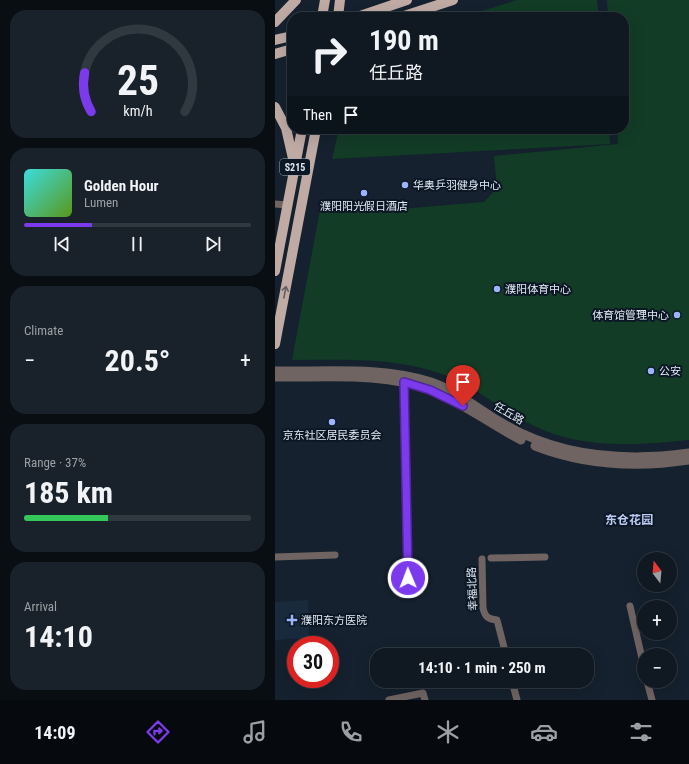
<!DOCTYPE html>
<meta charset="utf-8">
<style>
body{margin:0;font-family:"Roboto Condensed","Noto Sans SC",sans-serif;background:#19222a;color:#f1f3f6;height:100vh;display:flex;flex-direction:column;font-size:15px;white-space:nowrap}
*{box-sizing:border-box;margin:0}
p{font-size:13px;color:#9ca0a5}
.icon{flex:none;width:22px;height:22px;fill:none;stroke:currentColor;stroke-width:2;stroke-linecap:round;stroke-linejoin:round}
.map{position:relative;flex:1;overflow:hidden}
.details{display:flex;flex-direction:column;gap:10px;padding:10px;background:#090e13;width:275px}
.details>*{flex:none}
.hud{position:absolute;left:12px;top:12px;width:342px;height:122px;border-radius:16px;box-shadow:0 4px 16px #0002,0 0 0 1px #303840;background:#101922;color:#f1f3f6;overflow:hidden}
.needle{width:26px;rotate:344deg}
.buttons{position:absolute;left:362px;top:552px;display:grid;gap:8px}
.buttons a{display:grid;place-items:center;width:40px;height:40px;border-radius:50%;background:#101922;box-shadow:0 4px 16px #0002,0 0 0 1px #303840;font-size:20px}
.speed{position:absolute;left:12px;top:636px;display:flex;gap:8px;font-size:20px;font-weight:700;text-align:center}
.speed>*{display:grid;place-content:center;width:52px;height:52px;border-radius:50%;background:#101922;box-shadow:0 4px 16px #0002,0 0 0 1px #303840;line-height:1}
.speed .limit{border:6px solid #d22;background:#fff;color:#111}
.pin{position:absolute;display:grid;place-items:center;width:34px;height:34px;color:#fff;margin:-41px -17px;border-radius:50% 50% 50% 0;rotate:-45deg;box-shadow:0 0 4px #0007}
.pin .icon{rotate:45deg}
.me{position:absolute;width:44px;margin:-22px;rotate:359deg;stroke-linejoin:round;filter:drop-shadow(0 0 3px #0008)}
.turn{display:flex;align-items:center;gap:14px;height:84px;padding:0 16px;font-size:18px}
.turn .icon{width:52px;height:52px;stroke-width:2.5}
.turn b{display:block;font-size:28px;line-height:34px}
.then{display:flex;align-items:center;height:38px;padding:0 16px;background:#0003;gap:8px;font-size:15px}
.big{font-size:30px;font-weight:700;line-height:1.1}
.details .tile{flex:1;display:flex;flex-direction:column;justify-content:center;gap:6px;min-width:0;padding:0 14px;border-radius:16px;background:#19222a}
.details .dial{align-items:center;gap:0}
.dial svg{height:104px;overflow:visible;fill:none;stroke:#303840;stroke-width:7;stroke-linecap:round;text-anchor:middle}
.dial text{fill:#f1f3f6;stroke:none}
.song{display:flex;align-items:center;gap:12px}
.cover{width:48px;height:48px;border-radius:6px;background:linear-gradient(135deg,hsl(180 70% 55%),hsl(90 70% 35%))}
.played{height:4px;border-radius:2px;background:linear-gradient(90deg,#7c3aed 30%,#303840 30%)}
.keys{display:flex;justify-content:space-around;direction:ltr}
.heat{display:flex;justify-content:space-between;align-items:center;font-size:22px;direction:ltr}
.charge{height:6px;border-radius:3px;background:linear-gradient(90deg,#34c759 37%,#303840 0)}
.trip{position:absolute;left:95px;top:648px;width:224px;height:40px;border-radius:16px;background:#101922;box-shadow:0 4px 16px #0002,0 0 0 1px #303840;font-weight:700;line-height:40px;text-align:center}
.dock{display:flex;height:64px;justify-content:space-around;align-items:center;background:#060a0e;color:#9ca0a5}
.dock .icon{width:28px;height:28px}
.dock .current{color:#7c3aed}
.dock b{font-size:18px;color:#f1f3f6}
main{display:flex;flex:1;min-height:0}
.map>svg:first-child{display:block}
.built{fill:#192a3c}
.green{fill:#123c26}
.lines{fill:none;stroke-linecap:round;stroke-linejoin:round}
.minor{stroke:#6f6462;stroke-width:7}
.tertiary{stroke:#6f6462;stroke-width:9}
.primary{stroke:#bfaaa4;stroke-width:10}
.oneway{stroke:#656064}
.route-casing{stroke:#51269a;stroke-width:10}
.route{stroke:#7c3aed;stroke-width:7}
.poi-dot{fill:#9cb4fd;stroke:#0b1724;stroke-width:1.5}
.labels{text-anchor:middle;stroke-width:4;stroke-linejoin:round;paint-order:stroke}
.shield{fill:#0b1724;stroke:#a1aab5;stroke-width:1}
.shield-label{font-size:10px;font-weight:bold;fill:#e1e9f3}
.poi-label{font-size:11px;fill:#e1e9f3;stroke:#0b1724;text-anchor:start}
.street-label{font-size:11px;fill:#e1e9f3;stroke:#0b1724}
.neighbourhood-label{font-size:12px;font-weight:bold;fill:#bdcbf4;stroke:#0b1724}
</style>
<main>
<section class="details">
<div class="tile dial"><svg viewBox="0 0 100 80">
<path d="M14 69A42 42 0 1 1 86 69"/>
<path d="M14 69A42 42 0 0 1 9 39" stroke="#7c3aed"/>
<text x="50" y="56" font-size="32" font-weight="700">25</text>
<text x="50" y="72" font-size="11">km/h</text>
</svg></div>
<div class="tile">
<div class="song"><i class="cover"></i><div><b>Golden Hour</b><p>Lumen</p></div></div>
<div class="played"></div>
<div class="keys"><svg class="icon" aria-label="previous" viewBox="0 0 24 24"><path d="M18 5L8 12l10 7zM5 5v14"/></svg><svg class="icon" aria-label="pause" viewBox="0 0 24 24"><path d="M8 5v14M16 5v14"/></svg><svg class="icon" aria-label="next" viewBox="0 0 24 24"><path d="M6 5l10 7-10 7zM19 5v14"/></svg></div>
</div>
<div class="tile"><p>Climate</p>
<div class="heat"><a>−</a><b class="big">20.5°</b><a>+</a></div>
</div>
<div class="tile"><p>Range · 37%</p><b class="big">185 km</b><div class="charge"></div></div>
<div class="tile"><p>Arrival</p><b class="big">14:10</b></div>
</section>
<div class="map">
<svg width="414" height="700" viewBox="0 0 414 700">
<rect width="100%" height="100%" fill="#15212e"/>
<!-- built -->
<path class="built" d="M 33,600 L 34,638 L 0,640 L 0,602 Z"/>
<!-- green -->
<path class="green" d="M 242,0 L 322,0 L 324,17 L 188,17 Z
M 332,0 L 414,0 L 414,440 C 355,446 299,450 246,419 C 219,404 194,383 164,373 C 117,357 67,360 17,360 L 45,210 L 90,207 L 90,212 L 209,202 L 222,188 L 219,156 L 343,144 L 342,129 L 349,129 L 349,17 L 333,17 Z
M 64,129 L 334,129 L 335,144 L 57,159 Z"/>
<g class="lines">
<!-- minor -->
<path class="minor" d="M 0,204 L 12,205
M 129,382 L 133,578
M 0,557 L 60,555
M 216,558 L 270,557
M 207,559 L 208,608 C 210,617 213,619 222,620 L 231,655
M 355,606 L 369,667
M 237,681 L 242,700
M 372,681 L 377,700
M 114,700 L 148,693 L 150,700"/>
<!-- tertiary -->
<path class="tertiary" d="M 0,371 C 52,372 106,366 156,382 C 182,391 203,409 227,423 C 284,457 349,462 414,453
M 0,377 C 50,378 108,372 155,390 C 187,402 215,424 246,440
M 260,446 C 309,465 362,468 414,460"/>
<!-- primary -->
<path class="primary" d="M 47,17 L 50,0
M 63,17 L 65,0
M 82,17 L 132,0
M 126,17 L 178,0
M 0,22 L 21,0
M 0,40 L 17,36
M 0,54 L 17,49
M 0,107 L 11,128 L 19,163
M 0,271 L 27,129
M 0,344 L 41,129"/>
</g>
<!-- one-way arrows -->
<defs><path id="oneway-shaft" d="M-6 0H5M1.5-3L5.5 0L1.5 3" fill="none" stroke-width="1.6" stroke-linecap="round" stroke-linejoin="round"/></defs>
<use class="oneway" href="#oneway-shaft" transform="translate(10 292) rotate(-79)"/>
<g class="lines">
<!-- route casing -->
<g class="route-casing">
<path id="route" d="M 133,578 L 129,382 L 155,390 L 188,406"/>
</g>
<!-- route -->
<use href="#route" class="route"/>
</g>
<!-- markers -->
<g class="poi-dot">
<circle cx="130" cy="185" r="4"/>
<circle cx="89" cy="193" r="4"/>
<circle cx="222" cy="289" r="4"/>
<circle cx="402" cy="315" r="4"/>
<circle cx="376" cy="371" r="4"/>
<circle cx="57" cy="422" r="4"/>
<path d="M15 614h4v4h4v4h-4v4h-4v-4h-4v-4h4z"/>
</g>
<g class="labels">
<!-- shield labels -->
<rect class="shield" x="5" y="159" width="30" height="16" rx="3"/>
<g class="shield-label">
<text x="20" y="171">S215</text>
</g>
<!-- poi labels -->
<g class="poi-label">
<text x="138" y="189">华奥乒羽健身中心</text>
<text x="89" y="210" text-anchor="middle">濮阳阳光假日酒店</text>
<text x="230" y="293">濮阳体育中心</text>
<text x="394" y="319" text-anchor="end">体育馆管理中心</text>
<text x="384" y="375">公安</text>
<text x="57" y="439" text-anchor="middle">京东社区居民委员会</text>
<text x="26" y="624">濮阳东方医院</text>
</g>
<!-- street labels -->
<g class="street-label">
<text transform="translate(234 413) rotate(31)" y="4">任丘路</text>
<text transform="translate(197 589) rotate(-92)" y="4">幸福北路</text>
</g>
<!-- neighbourhood labels -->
<g class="neighbourhood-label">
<text x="354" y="524">东仓花园</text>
</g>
</g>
</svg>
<div class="buttons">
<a><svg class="needle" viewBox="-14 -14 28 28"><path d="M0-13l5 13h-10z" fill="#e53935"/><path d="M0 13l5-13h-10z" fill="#9ca0a5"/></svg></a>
<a>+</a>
<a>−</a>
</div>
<div class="speed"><div class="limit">30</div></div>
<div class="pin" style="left:188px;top:406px;background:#d93025"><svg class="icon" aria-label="arrive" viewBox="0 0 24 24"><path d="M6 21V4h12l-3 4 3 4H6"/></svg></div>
<svg class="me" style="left:133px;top:578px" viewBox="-20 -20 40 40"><circle r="17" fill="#7c3aed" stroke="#fff" stroke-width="3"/><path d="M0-11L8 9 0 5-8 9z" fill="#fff"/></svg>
<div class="trip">14:10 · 1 min · 250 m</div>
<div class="hud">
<div class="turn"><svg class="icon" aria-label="right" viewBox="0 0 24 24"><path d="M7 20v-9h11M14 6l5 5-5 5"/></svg><div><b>190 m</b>任丘路</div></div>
<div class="then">Then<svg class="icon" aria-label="arrive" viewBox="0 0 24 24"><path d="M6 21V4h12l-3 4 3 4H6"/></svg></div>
</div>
</div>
</main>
<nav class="dock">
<b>14:09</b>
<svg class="icon current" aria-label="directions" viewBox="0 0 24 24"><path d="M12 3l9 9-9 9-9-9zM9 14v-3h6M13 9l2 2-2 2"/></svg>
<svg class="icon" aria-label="music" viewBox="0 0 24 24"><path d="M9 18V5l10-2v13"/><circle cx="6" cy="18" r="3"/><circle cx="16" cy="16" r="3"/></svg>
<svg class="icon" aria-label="phone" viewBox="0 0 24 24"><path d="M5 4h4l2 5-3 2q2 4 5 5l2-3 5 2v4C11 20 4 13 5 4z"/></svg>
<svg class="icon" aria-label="climate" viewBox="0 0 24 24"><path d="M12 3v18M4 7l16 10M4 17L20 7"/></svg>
<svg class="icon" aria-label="car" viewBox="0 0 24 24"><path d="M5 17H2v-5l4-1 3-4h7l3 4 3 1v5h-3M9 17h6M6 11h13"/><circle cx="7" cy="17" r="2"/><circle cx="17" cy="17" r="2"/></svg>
<svg class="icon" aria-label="filters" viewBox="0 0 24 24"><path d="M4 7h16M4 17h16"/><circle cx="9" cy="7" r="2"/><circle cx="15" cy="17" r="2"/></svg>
</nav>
